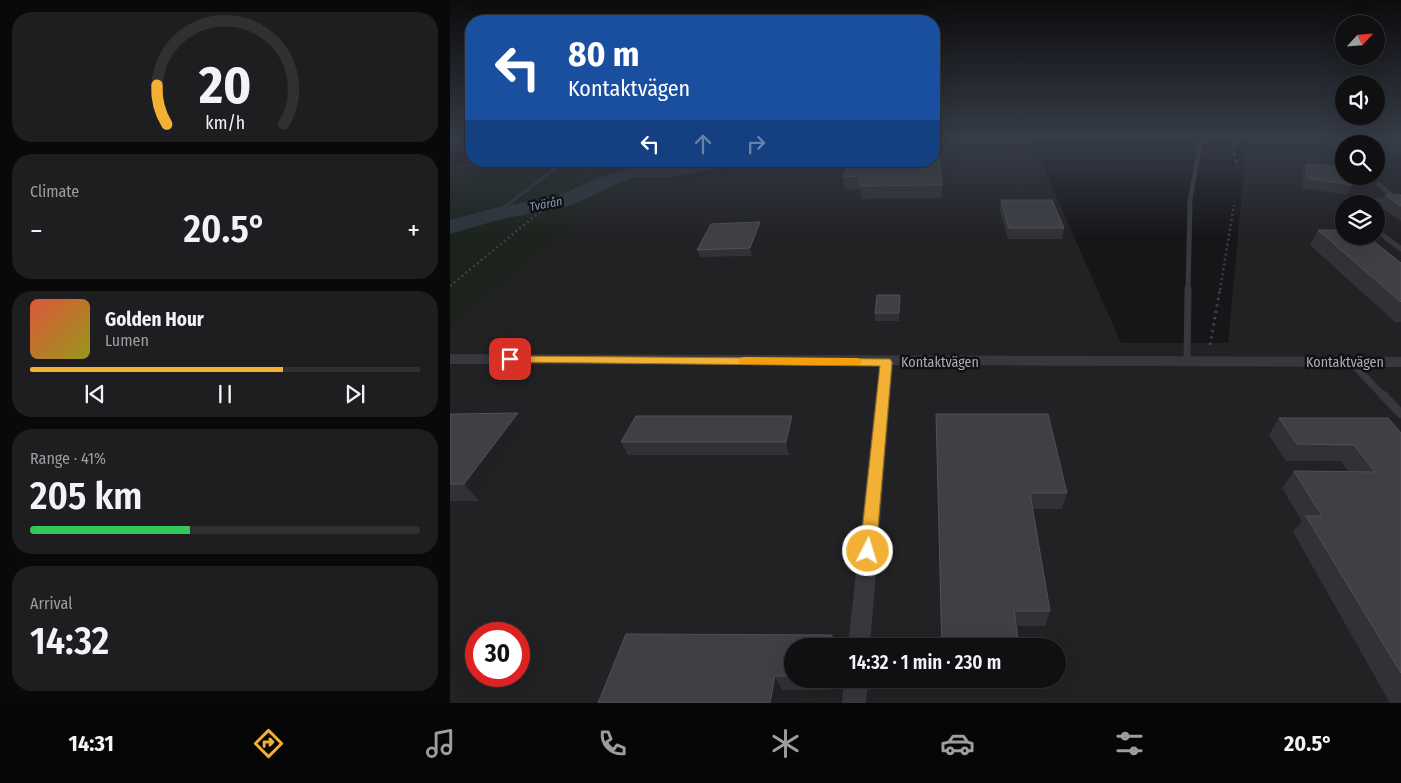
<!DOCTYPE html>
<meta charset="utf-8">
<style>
body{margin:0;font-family:"Fira Sans Condensed",sans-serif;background:#1e1e20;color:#f1f3f6;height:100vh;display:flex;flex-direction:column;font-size:19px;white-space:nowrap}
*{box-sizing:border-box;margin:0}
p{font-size:16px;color:#9c9d9f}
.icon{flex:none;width:28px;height:28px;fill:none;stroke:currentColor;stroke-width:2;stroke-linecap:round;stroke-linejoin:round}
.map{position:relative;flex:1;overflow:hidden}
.side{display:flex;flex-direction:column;gap:12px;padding:12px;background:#09090a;width:450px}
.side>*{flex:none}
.banner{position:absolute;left:15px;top:15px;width:475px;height:152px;border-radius:20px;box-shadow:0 5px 20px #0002,0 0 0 1px #303032;background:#1a4fa0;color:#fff;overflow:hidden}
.needle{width:32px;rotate:64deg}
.controls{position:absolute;left:885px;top:15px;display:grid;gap:10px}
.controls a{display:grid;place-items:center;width:50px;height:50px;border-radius:50%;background:#101012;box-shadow:0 5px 20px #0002,0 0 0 1px #303032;font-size:25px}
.speed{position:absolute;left:15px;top:622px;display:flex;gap:10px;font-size:25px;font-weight:700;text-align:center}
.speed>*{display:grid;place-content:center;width:65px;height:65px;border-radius:50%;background:#101012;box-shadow:0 5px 20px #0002,0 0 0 1px #303032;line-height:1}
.speed .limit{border:8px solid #d22;background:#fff;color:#111}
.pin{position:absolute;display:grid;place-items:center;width:42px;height:42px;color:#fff;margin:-21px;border-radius:10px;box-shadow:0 2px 8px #0006}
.me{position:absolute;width:55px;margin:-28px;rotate:5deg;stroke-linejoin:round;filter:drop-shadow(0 0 4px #0008)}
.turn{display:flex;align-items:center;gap:18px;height:105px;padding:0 20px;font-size:22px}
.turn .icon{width:65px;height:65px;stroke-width:2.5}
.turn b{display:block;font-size:35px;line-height:42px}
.lanes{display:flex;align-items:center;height:48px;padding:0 20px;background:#0003;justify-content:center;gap:25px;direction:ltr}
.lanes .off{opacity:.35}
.big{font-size:38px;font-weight:600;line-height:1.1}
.side .widget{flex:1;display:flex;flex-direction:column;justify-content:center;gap:8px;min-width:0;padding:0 18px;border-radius:20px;background:#1e1e20}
.side .dial{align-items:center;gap:0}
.dial svg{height:130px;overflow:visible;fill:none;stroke:#303032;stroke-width:7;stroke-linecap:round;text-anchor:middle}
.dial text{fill:#f1f3f6;stroke:none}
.song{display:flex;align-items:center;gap:15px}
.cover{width:60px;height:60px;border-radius:8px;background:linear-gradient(135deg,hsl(10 70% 55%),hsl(60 70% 35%))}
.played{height:5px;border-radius:2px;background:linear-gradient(90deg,#f2b134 65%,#303032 65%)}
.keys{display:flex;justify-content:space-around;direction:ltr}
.heat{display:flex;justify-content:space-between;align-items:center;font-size:28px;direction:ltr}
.charge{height:8px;border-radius:4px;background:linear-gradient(90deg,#34c759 41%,#303032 0)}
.trip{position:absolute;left:334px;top:638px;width:282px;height:50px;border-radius:25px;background:#101012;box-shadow:0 5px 20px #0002,0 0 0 1px #303032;font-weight:600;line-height:50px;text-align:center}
.tab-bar{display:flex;height:80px;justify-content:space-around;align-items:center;background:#060607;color:#9c9d9f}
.tab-bar .icon{width:35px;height:35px}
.tab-bar .current{color:#f2b134}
.tab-bar b{font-size:22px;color:#f1f3f6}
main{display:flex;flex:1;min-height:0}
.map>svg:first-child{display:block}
.built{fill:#222225;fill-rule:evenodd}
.green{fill:#1c231d}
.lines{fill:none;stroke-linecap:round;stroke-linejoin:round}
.stream-far1{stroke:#2c353c;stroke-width:3}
.stream{stroke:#2c353c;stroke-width:4}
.river{fill:#2c353c;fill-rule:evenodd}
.path-far2{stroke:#3d3f44;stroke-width:2;stroke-dasharray:1 2.5;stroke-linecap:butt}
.path-far1{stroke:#3d3f44;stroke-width:2.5;stroke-dasharray:2 3;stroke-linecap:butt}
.path{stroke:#3d3f44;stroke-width:3;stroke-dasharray:2.5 4;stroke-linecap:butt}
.lane-far3{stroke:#37383d;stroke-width:4.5}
.lane-far2{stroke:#37383d;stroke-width:5}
.lane-far1{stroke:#37383d;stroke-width:7}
.lane{stroke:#37383d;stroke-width:9}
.street{fill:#37383d;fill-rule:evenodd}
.rail{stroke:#4a4c52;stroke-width:2.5;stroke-dasharray:4 3;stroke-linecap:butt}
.wall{fill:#323236}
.shaded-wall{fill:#212124}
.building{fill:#3f3f44;stroke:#4f5156}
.route{fill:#f2b134;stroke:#9d7322}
.slow{fill:#f59e0b}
.labels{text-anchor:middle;stroke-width:5;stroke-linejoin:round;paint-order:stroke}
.far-water-label{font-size:12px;font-style:italic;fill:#7f9bb3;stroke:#111113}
.street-label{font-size:14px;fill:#a8adb8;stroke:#111113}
</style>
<main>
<section class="side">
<div class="widget dial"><svg viewBox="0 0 100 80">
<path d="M14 69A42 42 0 1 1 86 69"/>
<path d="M14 69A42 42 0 0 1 8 45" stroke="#f2b134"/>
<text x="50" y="56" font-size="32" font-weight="700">20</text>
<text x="50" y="72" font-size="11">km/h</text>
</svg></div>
<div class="widget"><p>Climate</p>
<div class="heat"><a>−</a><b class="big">20.5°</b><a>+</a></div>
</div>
<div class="widget">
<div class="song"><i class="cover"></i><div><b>Golden Hour</b><p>Lumen</p></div></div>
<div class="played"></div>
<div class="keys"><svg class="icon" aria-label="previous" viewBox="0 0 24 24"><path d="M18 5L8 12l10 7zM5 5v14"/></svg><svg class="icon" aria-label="pause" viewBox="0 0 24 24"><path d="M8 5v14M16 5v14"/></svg><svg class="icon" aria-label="next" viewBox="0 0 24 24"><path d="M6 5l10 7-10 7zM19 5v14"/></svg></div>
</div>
<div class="widget"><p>Range · 41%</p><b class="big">205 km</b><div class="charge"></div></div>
<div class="widget"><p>Arrival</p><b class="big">14:32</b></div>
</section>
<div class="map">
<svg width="951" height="703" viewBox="0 0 951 703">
<rect width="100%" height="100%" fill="#161618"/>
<!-- built -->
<path class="built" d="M 484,139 L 581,139 L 671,343 L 778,343 L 797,139 L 951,139 L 951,703 L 0,703 L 0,325 L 159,192 L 242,179 L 310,161 L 484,161 ZM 894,144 L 926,144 L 926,176 L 894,176 ZM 894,204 L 926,204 L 926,236 L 894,236 ZM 26,634 L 69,634 L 69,676 L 26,676 ZM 342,646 L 608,646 L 608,679 L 342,679 Z"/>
<!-- green -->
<path class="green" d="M 40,161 L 310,161 L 242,179 L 160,192 L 0,325 L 0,167 Z"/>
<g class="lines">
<!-- stream-far1 -->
<path class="stream-far1" d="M 56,206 L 115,161"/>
<!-- stream -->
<path class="stream" d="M 45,214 L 57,205"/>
<!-- river -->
<path class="river" d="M 249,161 L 287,161 L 284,165 L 222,177 L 180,178 L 122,205 L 48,220 L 0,234 L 0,220 L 45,208 L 109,196 L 147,178 L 178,168 L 222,167 Z"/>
<!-- path-far2 -->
<path class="path-far2" d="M 0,167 L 40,161
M 97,206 L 151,161
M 784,206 L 785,201"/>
<!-- path-far1 -->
<path class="path-far1" d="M 0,286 L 98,205
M 770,290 L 784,205"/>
<!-- path -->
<path class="path" d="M 760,345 L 770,289"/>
<!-- lane-far3 -->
<path class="lane-far3" d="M 926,148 L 951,151
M 910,204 L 944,197 L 928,184
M 739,206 L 751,139"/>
<!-- lane-far2 -->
<path class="lane-far2" d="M 926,230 L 951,249
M 738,290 L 740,205"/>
<!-- lane-far1 -->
<path class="lane-far1" d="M 737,362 L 738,289
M 901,362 L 934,397"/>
<!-- lane -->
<path class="lane" d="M 933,395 L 951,414"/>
<!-- street -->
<path class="street" d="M 0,354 L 951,357 L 951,367 L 443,365 L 420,646 L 398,646 L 429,365 L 0,364 Z
M 394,679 L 418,679 L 416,703 L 392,703 Z"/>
<!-- rail -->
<path class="rail" d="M 786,139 L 783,151 L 788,167"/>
</g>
<!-- wall -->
<path class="wall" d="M 901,139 L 951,139 L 951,146 Z
M 400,161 L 492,185 L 492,198 L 411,199 L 410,189 L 395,190 L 393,177 Z
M 856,164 L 902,185 L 897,195 L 853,188 L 852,174 Z
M 935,195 L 951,195 L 951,221 L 929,206 Z
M 551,200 L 614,228 L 612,239 L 558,239 L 550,210 Z
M 310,222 L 311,230 L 302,256 L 250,257 L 247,250 Z
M 868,230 L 951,263 L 951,322 L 945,322 L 860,245 Z
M 450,303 L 449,321 L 425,321 L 425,313 Z
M 68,413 L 80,430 L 29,501 L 0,501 L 0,414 Z
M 486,414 L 617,493 L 612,509 L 582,509 L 600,611 L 595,626 L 566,626 L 569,646 L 491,646 Z
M 342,416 L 345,429 L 339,455 L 178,455 L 171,442 Z
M 829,418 L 951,433 L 951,703 L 940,703 L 843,532 L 852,521 L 832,488 L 844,471 L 898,472 L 891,461 L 836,461 L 819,435 Z
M 382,635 L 385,646 L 342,646 L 342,679 L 382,679 L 381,690 L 332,690 L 329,703 L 148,703 Z"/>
<!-- shaded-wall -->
<path class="shaded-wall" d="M 310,222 L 311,230 L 302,256 L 300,248 Z
M 68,413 L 80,430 L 29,501 L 14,484 Z
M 342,416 L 345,429 L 339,455 L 336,442 Z
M 382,635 L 385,646 L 381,646 Z
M 325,676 L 332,690 L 329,703 L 320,703 Z
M 378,679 L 382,679 L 381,690 Z"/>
<!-- building -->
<path class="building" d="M 484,139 L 487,139 L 492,185 L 410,186 L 410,176 L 393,177 L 400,161 L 484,161 Z
M 856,164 L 874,165 L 894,168 L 894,176 L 900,176 L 902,185 L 857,178 Z
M 935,195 L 951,195 L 951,206 Z
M 551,200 L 602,200 L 614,228 L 559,228 Z
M 310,222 L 300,248 L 247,250 L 261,224 Z
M 868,230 L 894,230 L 894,236 L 917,236 L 951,263 L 951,302 Z
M 427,295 L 450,295 L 449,313 L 425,313 Z
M 68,413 L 14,484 L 0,484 L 0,414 Z
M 486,414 L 598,414 L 617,493 L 580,493 L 600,611 L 564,611 L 569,646 L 492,646 Z
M 186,416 L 342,416 L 336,442 L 171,442 Z
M 829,418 L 938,418 L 951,433 L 951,673 L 856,516 L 872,516 L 844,471 L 925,472 L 904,445 L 847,444 Z
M 176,634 L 382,635 L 381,646 L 342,646 L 342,676 L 325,676 L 320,703 L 148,703 Z"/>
<!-- sky -->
<linearGradient id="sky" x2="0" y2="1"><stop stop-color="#0c0c0d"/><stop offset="0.58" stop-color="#363c48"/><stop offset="1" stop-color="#363c48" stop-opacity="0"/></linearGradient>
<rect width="951" height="238" fill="url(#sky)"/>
<!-- route -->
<path class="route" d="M 60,356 L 440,359 L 442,362 L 426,551 L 424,557 L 418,559 L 412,557 L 410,551 L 430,366 L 56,362 L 55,359 Z"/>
<!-- slow -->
<path class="slow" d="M 294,357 L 408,358 L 413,362 L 408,365 L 290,364 L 289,361 L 290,358 Z"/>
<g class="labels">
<!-- far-water labels -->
<g class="far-water-label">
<text transform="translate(96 204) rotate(-11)" y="4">Tvärån</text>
</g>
<!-- street labels -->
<g class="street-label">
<text x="490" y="367">Kontaktvägen</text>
<text x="895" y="367">Kontaktvägen</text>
</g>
</g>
</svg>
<div class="controls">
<a><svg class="needle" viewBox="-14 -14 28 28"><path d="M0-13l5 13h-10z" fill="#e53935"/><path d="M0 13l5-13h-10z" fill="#9c9d9f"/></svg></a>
<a><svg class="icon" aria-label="sound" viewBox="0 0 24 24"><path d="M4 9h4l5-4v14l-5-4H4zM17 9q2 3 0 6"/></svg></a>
<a><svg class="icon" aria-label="search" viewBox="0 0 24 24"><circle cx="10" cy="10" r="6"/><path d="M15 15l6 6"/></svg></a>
<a><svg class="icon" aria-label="layers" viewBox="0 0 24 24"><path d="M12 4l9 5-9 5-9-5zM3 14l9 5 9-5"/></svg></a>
</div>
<div class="speed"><div class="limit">30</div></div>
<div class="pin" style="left:60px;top:359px;background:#d93025"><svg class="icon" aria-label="arrive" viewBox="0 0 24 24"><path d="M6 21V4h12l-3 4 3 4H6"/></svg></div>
<svg class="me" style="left:418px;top:551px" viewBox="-20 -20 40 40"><circle r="17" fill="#f2b134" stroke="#fff" stroke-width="3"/><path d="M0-11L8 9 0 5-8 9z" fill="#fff"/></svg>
<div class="trip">14:32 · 1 min · 230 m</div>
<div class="banner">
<div class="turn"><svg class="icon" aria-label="left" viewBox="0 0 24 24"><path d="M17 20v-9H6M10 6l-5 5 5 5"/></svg><div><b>80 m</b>Kontaktvägen</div></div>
<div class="lanes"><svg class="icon" aria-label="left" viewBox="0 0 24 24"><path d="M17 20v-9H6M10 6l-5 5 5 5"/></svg><svg class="icon off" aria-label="ahead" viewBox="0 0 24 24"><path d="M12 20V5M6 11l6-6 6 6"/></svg><svg class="icon off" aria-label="right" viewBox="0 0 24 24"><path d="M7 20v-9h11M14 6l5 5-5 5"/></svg></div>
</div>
</div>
</main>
<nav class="tab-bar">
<b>14:31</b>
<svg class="icon current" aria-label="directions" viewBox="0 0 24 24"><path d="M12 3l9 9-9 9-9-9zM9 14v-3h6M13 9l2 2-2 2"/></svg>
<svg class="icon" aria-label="music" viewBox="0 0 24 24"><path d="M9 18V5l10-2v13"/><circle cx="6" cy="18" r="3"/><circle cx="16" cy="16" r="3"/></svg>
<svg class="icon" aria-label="phone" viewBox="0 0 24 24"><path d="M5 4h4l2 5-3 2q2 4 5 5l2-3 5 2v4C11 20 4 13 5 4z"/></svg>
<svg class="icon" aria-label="climate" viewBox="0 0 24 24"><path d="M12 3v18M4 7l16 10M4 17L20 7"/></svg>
<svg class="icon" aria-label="car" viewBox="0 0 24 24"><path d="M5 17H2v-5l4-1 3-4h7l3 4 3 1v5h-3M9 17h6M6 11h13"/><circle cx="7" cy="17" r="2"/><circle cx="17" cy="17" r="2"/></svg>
<svg class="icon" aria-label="filters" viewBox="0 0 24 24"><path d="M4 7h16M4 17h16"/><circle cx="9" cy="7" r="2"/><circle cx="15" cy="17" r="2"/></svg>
<b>20.5°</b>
</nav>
